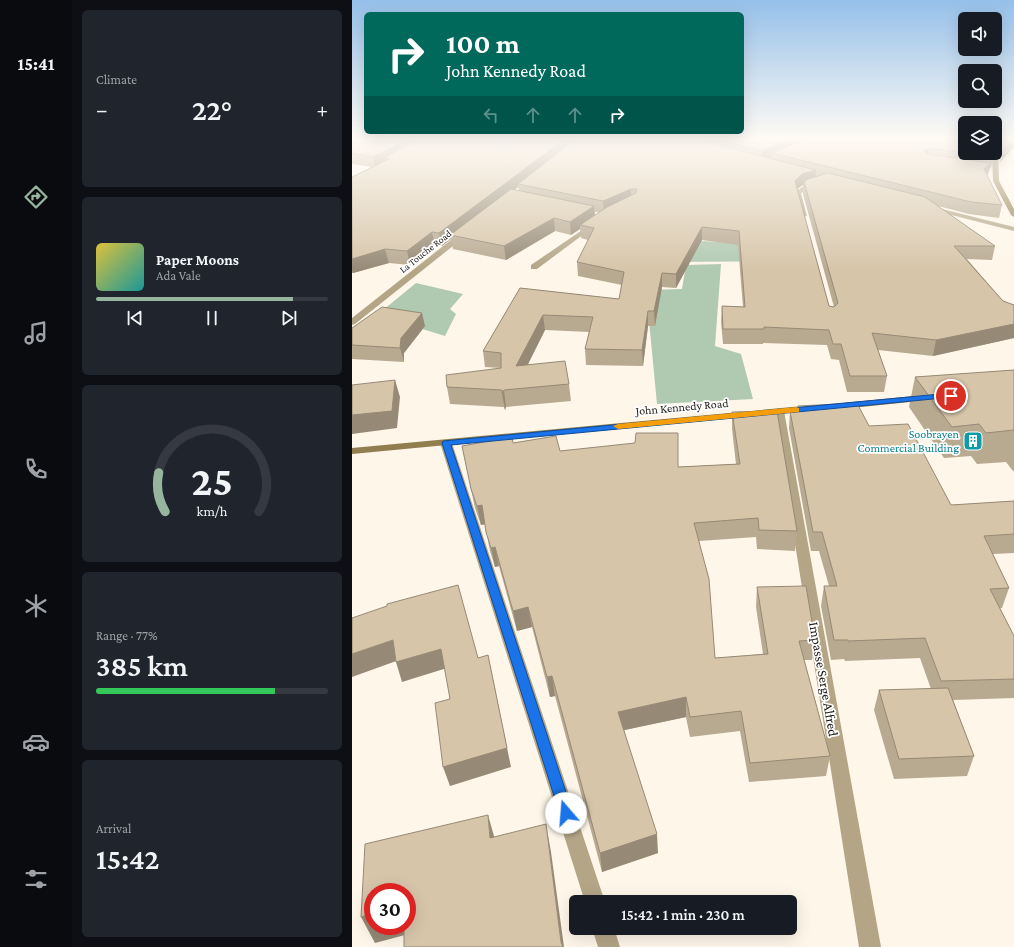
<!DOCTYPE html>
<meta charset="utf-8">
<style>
body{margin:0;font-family:"Crimson Pro",serif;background:#20242c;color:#f1f3f6;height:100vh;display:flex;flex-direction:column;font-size:15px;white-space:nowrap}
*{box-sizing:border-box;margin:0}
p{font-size:13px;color:#9ea1a6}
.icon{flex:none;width:22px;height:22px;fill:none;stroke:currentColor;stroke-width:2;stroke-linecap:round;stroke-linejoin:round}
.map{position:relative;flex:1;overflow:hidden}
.drawer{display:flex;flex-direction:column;gap:10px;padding:10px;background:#0d0f14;width:280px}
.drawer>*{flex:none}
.guide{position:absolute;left:12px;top:12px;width:380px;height:122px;border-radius:6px;box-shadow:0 4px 16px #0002;background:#00695c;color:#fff;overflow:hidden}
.buttons{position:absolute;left:606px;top:12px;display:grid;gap:8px}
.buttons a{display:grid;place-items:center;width:44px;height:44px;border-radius:6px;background:#171b24;box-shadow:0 4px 16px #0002;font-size:20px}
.speed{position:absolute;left:12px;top:883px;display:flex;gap:8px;font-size:20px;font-weight:700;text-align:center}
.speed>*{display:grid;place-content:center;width:52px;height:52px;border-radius:50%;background:#171b24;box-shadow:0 4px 16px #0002;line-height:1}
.speed .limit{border:6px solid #d22;background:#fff;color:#111}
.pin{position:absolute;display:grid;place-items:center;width:34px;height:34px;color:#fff;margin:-17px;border:2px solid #fff;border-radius:50%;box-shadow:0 1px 4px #0007}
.me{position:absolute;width:44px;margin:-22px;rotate:342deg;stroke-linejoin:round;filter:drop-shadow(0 0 3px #0008)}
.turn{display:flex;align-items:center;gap:14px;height:84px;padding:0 16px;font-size:18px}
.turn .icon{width:52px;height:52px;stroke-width:2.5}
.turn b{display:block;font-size:28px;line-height:34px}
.lanes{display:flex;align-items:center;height:38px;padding:0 16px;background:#0003;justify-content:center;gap:20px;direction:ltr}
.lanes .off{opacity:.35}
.big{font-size:30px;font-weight:600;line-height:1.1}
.drawer .widget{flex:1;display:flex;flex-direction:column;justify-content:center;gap:6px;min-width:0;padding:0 14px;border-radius:6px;background:#20242c}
.drawer .dial{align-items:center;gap:0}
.dial svg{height:104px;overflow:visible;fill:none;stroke:#363941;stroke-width:7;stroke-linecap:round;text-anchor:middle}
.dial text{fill:#f1f3f6;stroke:none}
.song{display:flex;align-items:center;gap:12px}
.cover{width:48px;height:48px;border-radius:6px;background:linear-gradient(135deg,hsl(50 70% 55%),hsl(180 70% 35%))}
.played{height:4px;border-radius:2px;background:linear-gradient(90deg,#97b59e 85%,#363941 85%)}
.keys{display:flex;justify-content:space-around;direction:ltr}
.heat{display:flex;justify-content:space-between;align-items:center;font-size:22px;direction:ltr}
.charge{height:6px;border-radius:3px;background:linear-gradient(90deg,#34c759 77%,#363941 0)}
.trip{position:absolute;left:217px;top:895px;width:228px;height:40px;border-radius:6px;background:#171b24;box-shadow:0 4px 16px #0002;font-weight:600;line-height:40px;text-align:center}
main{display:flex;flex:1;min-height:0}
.tabs{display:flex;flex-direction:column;width:72px;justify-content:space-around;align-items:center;background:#090b0e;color:#9ea1a6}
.tabs .icon{width:28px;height:28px}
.tabs .on{color:#97b59e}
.tabs b{font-size:18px;color:#f1f3f6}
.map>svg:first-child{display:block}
.forest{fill:#b0c9b1}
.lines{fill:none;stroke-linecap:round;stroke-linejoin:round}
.street{fill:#b3a586;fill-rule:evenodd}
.secondary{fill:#917d4e;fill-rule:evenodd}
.wall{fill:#b8a991;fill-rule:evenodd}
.shaded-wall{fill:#968a76}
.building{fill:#d6c5a9;stroke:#968a76}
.route{fill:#1a73e8;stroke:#114b97}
.slow{fill:#f59e0b}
.labels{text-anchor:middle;stroke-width:3.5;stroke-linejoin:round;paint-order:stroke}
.far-street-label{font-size:10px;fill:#201b14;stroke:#fff}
.street-label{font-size:12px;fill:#201b14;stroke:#fff}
.culture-label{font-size:12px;fill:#0d838f;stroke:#fff;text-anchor:end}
.near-street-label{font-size:14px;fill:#201b14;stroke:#fff}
</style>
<main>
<nav class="tabs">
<b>15:41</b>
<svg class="icon on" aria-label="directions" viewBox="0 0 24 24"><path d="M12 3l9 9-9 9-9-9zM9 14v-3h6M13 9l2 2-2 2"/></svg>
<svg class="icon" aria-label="music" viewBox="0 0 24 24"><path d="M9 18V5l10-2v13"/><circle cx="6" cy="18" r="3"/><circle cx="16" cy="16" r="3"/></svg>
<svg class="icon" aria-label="phone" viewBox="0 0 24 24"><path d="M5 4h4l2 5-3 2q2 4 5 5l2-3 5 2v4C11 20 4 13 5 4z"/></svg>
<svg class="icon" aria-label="climate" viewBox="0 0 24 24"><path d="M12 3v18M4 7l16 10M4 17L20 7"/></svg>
<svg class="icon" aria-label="car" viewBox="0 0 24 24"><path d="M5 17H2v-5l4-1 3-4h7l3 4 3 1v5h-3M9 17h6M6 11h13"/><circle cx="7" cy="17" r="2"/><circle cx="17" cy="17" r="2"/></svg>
<svg class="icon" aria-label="filters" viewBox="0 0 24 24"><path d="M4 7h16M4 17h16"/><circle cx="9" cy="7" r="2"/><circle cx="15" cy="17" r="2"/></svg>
</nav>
<section class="drawer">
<div class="widget"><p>Climate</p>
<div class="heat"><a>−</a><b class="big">22°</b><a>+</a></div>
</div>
<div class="widget">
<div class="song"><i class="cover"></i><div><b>Paper Moons</b><p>Ada Vale</p></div></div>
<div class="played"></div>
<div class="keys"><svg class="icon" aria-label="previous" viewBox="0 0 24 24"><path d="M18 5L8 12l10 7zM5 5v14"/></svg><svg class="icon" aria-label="pause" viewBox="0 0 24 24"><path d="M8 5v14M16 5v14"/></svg><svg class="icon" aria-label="next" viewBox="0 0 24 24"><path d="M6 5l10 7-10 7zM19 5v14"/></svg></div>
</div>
<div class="widget dial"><svg viewBox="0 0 100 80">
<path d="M14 69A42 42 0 1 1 86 69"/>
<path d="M14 69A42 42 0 0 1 9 39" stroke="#97b59e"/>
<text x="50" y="56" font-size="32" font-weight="700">25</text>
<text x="50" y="72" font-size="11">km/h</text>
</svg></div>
<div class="widget"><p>Range · 77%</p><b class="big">385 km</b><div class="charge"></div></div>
<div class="widget"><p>Arrival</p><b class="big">15:42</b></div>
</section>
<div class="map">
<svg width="662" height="947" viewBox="0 0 662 947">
<rect width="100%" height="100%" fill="#fef6e9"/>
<!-- forest -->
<path class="forest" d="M 377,228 L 444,261 L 320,262 L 325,240 L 372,242 Z
M 369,264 L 363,346 L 389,354 L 401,399 L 305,404 L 294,290 L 330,289 L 334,265 Z
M 64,283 L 111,294 L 98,309 L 104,314 L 93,336 L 25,315 Z"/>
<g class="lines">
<!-- street -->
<path class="street" d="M 467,181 L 470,183 L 469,184 L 449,193 L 455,216 L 450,217 L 443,192 L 450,187 Z
M 578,206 L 662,227 L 662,231 L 576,209 L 575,208 Z
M 242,222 L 244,223 L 244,225 L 185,269 L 179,269 L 179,265 Z
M 109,232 L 112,232 L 116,234 L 3,324 L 0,325 L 0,318 Z
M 427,408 L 432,411 L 529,947 L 507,947 L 422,411 Z
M 94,440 L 98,441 L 100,443 L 253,902 L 233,902 L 88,443 L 90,441 Z
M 240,928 L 262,928 L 268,947 L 246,947 Z"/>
<!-- secondary -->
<path class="secondary" d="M 643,151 L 646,153 L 647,181 L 662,209 L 662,217 L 659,215 L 641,181 L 640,153 L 643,153 Z
M 573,395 L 577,396 L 578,398 L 577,400 L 490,409 L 485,406 L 490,403 Z
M 462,405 L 467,408 L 466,410 L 0,454 L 0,448 Z"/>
</g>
<!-- wall -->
<path class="wall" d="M 0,138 L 613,138 L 642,157 L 639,168 L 638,168 L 636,174 L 635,175 L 650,205 L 647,218 L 617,214 L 586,206 L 643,246 L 640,260 L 615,259 L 651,301 L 662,305 L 662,338 L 581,356 L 526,350 L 535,376 L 532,392 L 495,392 L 487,360 L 479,359 L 475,345 L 411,343 L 411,344 L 371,344 L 369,322 L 370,306 L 391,307 L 386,245 L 350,240 L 324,288 L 310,287 L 303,326 L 296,326 L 291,366 L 234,365 L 233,349 L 237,332 L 193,330 L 176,364 L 217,384 L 219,401 L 154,407 L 153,410 L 152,407 L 98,404 L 95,387 L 149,368 L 133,367 L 131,351 L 168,288 L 267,299 L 270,285 L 226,276 L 225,262 L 236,240 L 229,238 L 228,229 L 219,235 L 203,231 L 154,260 L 101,249 L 99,239 L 90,246 L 83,245 L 58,265 L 37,263 L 1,273 L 0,273 L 0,177 L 20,167 L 0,164 ZM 451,185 L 451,194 L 482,307 L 477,306 L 445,189 L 449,186 ZM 166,187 L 167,191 L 162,190 L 165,188 ZM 243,212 L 247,212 L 243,215 Z
M 643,138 L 662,138 L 662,147 L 648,162 L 647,152 L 643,150 Z
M 73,326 L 52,353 L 52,362 L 0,359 L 0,328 Z
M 662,370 L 662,471 L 661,471 L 654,462 L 625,464 L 619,456 L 592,458 L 557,407 L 563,377 Z
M 446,406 L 517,426 L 599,505 L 662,501 L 662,553 L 641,554 L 657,588 L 650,608 L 648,608 L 662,636 L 662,698 L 601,700 L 622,756 L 615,776 L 542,779 L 522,710 L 527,690 L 579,689 L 568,658 L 493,661 L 492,659 L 479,660 L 469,606 L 472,586 L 477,586 L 467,551 L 459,551 L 437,428 L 438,411 L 446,411 Z
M 380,412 L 445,531 L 443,551 L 405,549 L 404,537 L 347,541 L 363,658 L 411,654 L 404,607 L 405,587 L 463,640 L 460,660 L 452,660 L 478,756 L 474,776 L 397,782 L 388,731 L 338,737 L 334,717 L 272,730 L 306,853 L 250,872 L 203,696 L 198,697 L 180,627 L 165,631 L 147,566 L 143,567 L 138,551 L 133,524 L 129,525 L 123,508 L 110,446 L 161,443 L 208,451 L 326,467 L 384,464 L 380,429 Z"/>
<!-- shaded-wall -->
<path class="shaded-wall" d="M 58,138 L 80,138 L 32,158 L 33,163 L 24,168 L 21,157 Z
M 214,138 L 228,138 L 166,184 L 166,187 L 103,236 L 98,235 L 99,239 L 90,246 L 87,233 Z
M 440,138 L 461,138 L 420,153 L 420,157 L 409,161 L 410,151 Z
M 645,139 L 643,149 L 643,140 Z
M 662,140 L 662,147 L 648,162 L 650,151 Z
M 577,148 L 575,159 L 572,151 Z
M 639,163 L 636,174 L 630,181 L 632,169 Z
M 464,170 L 463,181 L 452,182 L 451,185 L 449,186 L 442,192 L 443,181 L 450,174 Z
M 279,189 L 279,201 L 252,213 L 251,201 Z
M 242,206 L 243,219 L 228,225 L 228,229 L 219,235 L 218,222 Z
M 202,218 L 203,231 L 154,260 L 152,246 Z
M 350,227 L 350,240 L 324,288 L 324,274 Z
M 80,232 L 83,245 L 58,265 L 55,251 Z
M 33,249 L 37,263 L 1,273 L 0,270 L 0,259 Z
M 310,273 L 310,287 L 303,326 L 302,311 Z
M 296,311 L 296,326 L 291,366 L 290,350 Z
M 70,313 L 73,326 L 52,353 L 52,362 L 48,348 L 49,338 Z
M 191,315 L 193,330 L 167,382 L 164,366 Z
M 662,324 L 662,338 L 581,356 L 584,340 Z
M 43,380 L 48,397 L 45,428 L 0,434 L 0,415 Z
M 152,390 L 154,407 L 153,410 L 150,393 Z
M 130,505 L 134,524 L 129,525 L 125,506 Z
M 143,547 L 147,566 L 143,567 L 139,548 Z
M 176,607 L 180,627 L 165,631 L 161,611 Z
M 41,640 L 47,660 L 0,677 L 0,654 Z
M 89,649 L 95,668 L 50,682 L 44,662 Z
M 136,655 L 159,767 L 98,786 L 91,767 Z
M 200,676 L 203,696 L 198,697 L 195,677 Z
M 334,697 L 334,717 L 268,731 L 266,712 Z
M 136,815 L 144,843 L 138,838 Z
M 194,824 L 199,852 L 212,947 L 210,947 L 209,942 Z
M 305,834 L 306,853 L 250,872 L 248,853 Z
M 21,913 L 21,926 L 55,926 L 64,932 L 23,943 L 9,917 Z"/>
<!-- building -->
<path class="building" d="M 0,138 L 58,138 L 21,157 L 0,153 Z
M 70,138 L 214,138 L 87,233 L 80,232 L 55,251 L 33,249 L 0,259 L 0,177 L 37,159 L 32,158 Z
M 225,138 L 338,138 L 464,170 L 450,174 L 443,181 L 477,306 L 482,307 L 486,303 L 452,182 L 456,179 L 476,173 L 573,197 L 643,246 L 602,246 L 651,301 L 662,305 L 662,324 L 584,340 L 520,333 L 535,376 L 498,376 L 489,344 L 481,344 L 477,330 L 412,327 L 412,329 L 371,329 L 370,306 L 393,307 L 387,231 L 350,227 L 324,274 L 310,273 L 302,311 L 296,311 L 290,350 L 233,349 L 241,317 L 191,315 L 164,366 L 213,361 L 217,384 L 152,390 L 150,393 L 150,390 L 95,387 L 94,375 L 149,368 L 149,353 L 131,351 L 168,288 L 267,299 L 272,272 L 225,262 L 242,228 L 228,225 L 255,207 L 284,193 L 285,189 L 279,189 L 251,201 L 166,184 Z
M 360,138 L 440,138 L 410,151 Z
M 456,138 L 613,138 L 613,153 L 577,148 L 572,151 L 575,154 L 639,163 L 632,169 L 650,205 L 619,202 L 420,153 Z
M 643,138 L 662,138 L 662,140 L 650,151 L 649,141 L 645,139 L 643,140 Z
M 615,153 L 641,153 L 642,157 Z
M 159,189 L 242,206 L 218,222 L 202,218 L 152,246 L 98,235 Z
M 30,307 L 70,313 L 49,338 L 48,348 L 0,345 L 0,328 Z
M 662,370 L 662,430 L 634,433 L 627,424 L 600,427 L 563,377 Z
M 43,380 L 40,411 L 0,415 L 0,385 Z
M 505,403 L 517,426 L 556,424 L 599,505 L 662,501 L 662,534 L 632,536 L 657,588 L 638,589 L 662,636 L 662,679 L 589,681 L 573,638 L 496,641 L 496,640 L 482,640 L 472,586 L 485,586 L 470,532 L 461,532 L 438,411 L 448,411 L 446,406 Z
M 425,411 L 445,531 L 407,530 L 406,518 L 342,523 L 357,579 L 363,658 L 416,654 L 405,587 L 454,586 L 463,640 L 447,641 L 478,756 L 398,763 L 389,711 L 338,717 L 334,697 L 266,712 L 305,834 L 248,853 L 200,676 L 195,677 L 176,607 L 161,611 L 143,547 L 139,548 L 134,532 L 130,505 L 125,506 L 119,489 L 110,446 L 160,437 L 161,443 L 204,436 L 208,451 L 283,443 L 284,433 L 326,433 L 326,467 L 388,464 L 380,412 Z
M 106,585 L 126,658 L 136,655 L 155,748 L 91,767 L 83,703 L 98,699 L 89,649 L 44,662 L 41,640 L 0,654 L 0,618 L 35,606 L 35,604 Z
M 596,688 L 622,756 L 547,759 L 527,690 Z
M 136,815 L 138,838 L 194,824 L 209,942 L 211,947 L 52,947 L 52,926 L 55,926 L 55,892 L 21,892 L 21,913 L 9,917 L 13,844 Z"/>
<!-- sky -->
<linearGradient id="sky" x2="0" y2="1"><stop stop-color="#95c0e9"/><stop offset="0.51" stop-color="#fffbf5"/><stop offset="1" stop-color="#fffbf5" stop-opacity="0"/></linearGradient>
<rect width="662" height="271" fill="url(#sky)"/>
<!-- route -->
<path class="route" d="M 599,393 L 602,394 L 602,397 L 99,445 L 221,813 L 219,818 L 214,820 L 209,818 L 90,443 L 91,441 Z"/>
<!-- slow -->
<path class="slow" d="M 444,407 L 447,408 L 447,412 L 266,429 L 261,426 L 266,424 Z"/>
<!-- icons -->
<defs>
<g id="building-square" transform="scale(1)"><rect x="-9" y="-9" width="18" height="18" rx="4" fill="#0f9aa8" stroke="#fff"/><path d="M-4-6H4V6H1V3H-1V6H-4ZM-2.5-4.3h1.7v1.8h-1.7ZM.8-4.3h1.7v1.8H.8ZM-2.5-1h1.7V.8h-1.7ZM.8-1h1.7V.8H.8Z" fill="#fff"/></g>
</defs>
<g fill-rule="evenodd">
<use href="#building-square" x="621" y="441"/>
</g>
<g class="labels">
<!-- far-street labels -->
<g class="far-street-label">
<text transform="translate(73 251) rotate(-38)" y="4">La Touche Road</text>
</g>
<!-- street labels -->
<g class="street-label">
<text transform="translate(330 407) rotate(-5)" y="4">John Kennedy Road</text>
</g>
<!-- culture labels -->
<g class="culture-label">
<text x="607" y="438">Soobrayen<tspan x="607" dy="14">Commercial Building</tspan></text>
</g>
<!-- near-street labels -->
<g class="near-street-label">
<text transform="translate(472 679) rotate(80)" y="5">Impasse Serge Alfred</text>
</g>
</g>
</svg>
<div class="buttons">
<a><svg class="icon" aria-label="sound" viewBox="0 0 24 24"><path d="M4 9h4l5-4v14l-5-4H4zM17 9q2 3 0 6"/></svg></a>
<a><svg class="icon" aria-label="search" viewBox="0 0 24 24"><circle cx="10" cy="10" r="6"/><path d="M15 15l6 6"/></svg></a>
<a><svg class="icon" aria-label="layers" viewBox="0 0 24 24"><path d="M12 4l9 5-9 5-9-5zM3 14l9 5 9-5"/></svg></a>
</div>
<div class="speed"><div class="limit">30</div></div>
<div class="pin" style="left:599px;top:396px;background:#d93025"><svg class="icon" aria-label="arrive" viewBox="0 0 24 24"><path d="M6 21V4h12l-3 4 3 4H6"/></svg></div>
<svg class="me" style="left:214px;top:813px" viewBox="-20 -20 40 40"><circle r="19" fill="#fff"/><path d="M0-13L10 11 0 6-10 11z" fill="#1a73e8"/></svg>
<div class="trip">15:42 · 1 min · 230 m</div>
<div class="guide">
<div class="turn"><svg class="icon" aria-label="right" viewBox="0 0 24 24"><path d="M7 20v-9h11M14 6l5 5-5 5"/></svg><div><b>100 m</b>John Kennedy Road</div></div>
<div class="lanes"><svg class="icon off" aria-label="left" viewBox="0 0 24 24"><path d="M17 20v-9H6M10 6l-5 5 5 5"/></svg><svg class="icon off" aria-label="ahead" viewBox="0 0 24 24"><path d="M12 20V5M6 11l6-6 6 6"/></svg><svg class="icon off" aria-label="ahead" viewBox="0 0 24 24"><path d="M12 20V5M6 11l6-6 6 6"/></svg><svg class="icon" aria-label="right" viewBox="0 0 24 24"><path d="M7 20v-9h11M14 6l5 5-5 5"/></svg></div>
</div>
</div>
</main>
